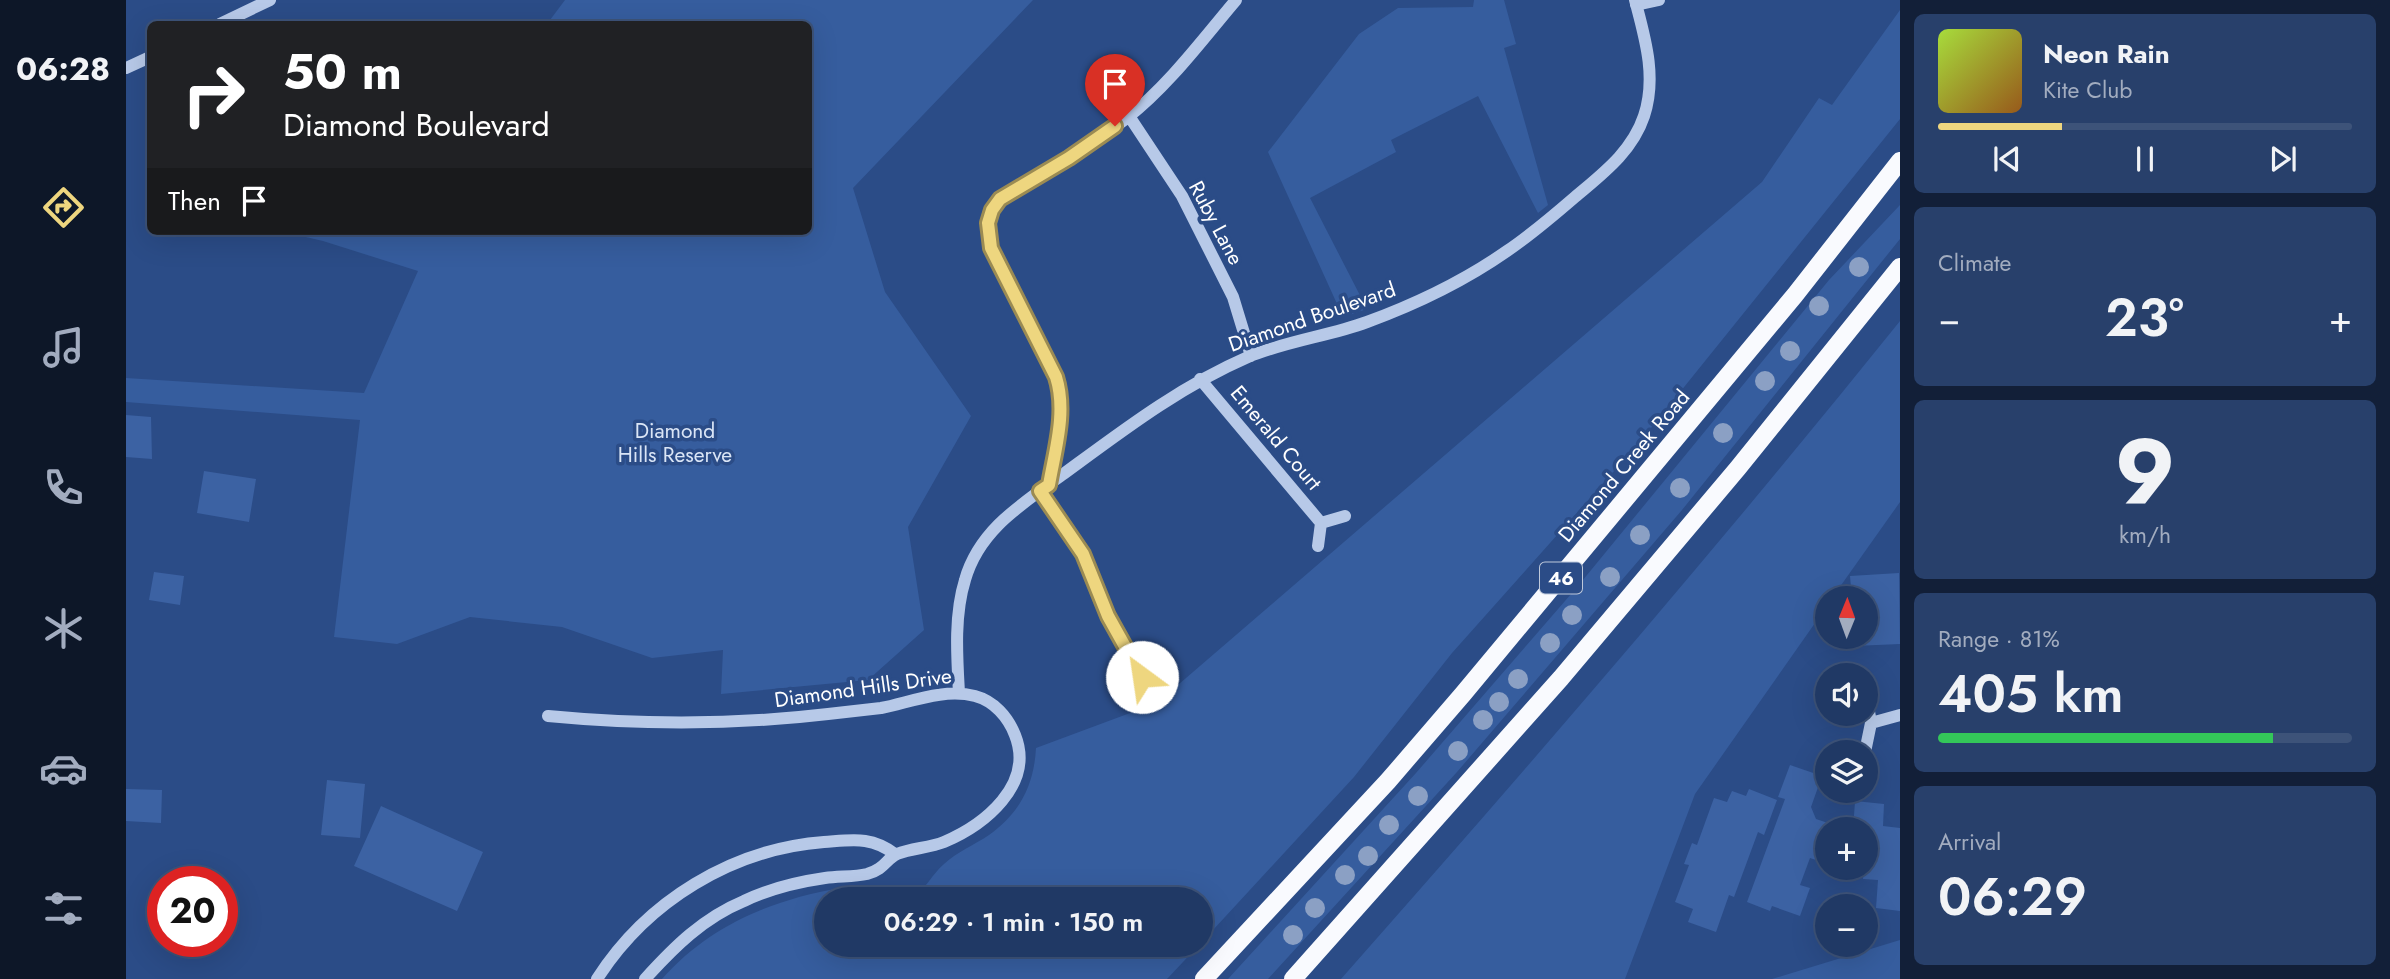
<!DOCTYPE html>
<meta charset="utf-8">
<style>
body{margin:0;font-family:Jost,sans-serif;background:#28406b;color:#f1f3f6;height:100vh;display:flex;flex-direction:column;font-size:26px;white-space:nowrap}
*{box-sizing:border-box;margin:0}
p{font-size:23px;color:#a2acbf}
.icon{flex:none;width:38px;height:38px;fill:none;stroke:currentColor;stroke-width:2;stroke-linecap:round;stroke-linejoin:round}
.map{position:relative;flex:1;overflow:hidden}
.drawer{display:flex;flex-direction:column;gap:14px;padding:14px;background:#121f38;width:490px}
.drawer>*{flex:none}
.guide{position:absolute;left:21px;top:21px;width:665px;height:214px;border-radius:10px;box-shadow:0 7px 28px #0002,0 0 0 2px #3d5379;background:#202124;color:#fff;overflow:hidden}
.needle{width:46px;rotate:1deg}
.controls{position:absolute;left:1689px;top:586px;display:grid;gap:14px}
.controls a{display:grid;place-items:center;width:63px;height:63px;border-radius:50%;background:#203965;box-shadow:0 7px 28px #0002,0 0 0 2px #3d5379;font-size:35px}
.speed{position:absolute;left:21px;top:866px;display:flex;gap:14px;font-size:35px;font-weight:700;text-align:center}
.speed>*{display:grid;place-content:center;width:91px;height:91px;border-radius:50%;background:#203965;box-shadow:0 7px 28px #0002,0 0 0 2px #3d5379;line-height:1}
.speed .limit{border:10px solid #d22;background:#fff;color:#111}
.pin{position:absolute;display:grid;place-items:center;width:60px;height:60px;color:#fff;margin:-72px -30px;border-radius:50% 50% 50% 0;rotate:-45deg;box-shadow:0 0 7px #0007}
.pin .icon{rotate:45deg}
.me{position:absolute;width:77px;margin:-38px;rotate:329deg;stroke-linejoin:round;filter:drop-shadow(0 0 5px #0008)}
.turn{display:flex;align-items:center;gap:24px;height:147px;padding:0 21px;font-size:32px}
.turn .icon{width:91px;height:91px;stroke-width:2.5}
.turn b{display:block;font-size:49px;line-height:60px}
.then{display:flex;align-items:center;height:66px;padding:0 21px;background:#0003;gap:14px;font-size:26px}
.big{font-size:52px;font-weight:600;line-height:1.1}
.drawer .card{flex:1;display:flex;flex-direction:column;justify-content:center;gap:10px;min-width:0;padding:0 24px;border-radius:10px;background:#28406b}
.drawer .dial{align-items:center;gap:0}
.dial b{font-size:91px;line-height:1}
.song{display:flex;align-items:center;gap:21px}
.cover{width:84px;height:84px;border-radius:10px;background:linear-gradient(135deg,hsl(80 70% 55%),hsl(30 70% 35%))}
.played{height:7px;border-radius:4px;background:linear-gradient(90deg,#eed67f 30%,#3d5379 30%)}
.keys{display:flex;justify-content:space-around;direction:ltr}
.heat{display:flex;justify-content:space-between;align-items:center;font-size:38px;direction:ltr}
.charge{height:10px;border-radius:5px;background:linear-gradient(90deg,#34c759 81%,#3d5379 0)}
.trip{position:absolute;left:688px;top:887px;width:399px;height:70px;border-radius:35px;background:#203965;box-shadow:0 7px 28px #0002,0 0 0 2px #3d5379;font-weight:600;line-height:70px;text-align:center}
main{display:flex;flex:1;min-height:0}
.tab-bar{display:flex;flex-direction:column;width:126px;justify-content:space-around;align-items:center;background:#0d1728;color:#a2acbf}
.tab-bar .icon{width:49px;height:49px}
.tab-bar .current{color:#eed67f}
.tab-bar b{font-size:32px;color:#f1f3f6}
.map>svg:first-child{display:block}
.green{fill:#365d9e}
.building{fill:#3c62a3}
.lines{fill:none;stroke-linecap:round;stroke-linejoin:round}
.minor{stroke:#b7c9e8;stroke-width:12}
.major{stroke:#f9fafe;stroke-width:18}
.tree{fill:#8ba0c4}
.route-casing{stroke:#9b8b53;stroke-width:18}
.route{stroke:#eed67f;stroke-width:12}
.labels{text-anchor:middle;stroke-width:7;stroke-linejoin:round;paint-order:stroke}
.shield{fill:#2b4c87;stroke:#bfc9db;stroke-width:2}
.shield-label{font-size:19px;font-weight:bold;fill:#fff}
.street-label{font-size:21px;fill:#fff;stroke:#2b4c87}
.park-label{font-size:21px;fill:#dae5f6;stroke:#2b4c87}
</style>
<main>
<nav class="tab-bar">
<b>06:28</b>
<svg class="icon current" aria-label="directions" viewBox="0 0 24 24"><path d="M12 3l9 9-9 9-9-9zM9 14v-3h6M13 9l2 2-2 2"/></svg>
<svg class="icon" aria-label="music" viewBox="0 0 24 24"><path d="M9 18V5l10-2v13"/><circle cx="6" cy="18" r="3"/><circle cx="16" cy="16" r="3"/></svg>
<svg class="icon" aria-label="phone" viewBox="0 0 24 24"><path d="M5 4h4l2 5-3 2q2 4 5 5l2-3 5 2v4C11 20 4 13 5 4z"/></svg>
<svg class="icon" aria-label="climate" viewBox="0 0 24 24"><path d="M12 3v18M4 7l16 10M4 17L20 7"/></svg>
<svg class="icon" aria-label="car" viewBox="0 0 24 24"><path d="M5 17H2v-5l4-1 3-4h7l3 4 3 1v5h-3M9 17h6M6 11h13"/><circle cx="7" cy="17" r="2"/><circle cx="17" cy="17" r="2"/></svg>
<svg class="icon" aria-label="filters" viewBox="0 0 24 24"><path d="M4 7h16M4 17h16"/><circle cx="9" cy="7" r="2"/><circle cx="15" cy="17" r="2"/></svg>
</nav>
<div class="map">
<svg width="1774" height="979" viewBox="0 0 1774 979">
<rect width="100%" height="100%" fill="#2b4c87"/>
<!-- green -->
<path class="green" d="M 439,0 L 907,0 L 727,188 L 759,292 L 845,416 L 782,527 L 798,630 L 742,680 L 595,694 L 597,650 L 526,658 L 436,627 L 344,617 L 271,644 L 208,637 L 234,420 L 0,402 L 0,378 L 238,393 L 292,271 L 197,241 L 154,231 L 682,231 L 682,24 L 421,24 Z
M 1348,0 L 1378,0 L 1390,44 L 1378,48 L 1422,205 L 1412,213 L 1352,96 L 1265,140 L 1270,152 L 1184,198 L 1241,309 L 1217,317 L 1142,152 L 1233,34 L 1272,8 L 1347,7 Z
M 1774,10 L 1774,119 L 1513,443 L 1326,653 L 1228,777 L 1075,943 L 1074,900 L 779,899 C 799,894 803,877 818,864 C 831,852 848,845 863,835 C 894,813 908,785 910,748 L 1031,703 L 1636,182 L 1693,98 L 1706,105 Z
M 1774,205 L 1774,239 L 1556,510 L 1331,772 L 1142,979 L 1102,979 L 1290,773 L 1452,586 L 1703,280 Z
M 1774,321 L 1774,502 L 1706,598 L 1701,598 L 1701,606 L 1569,794 L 1499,979 L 1215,979 C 1406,763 1594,545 1774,321 Z
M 714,888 L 727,890 L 759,899 L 700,900 L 700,945 L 1073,945 L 1041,979 L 536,979 C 583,926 645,900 714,888 Z
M 1774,940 L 1774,979 L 1646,979 Z"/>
<!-- building -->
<path class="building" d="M 0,415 L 25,417 L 26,459 L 0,457 Z
M 78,471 L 130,479 L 123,522 L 71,513 Z
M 28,572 L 58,576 L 54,605 L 23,600 Z
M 1773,573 L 1774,644 L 1728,646 L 1728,637 L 1740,637 L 1740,598 L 1726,598 L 1724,576 Z
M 1664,765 L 1696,776 L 1685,807 L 1690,819 L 1705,824 L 1703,827 L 1709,829 L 1701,830 L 1701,852 L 1697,851 L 1693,861 L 1684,858 L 1674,885 L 1684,888 L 1674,916 L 1646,906 L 1644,911 L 1621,902 L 1659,799 L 1652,797 Z
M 201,780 L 239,784 L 234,838 L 195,835 Z
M 0,789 L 36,790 L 35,823 L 0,821 Z
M 1623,789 L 1651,800 L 1638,835 L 1632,832 L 1608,897 L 1603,895 L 1590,932 L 1562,922 L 1567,909 L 1549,902 L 1563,865 L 1558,864 L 1566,843 L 1571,845 L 1588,798 L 1601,802 L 1606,791 L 1620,796 Z
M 1729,801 L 1758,804 L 1757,826 L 1774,828 L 1774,911 L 1750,908 L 1752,880 L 1737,879 L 1741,832 L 1740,830 L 1727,830 Z
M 255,806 L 357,852 L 331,911 L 228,866 Z"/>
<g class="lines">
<!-- minor -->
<path class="minor" d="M 1510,5 L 1533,0
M 94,24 L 144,0
M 0,68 L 24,57
M 1003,116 L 1056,196 L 1107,297 L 1125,356
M 1074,379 L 1195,523
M 923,485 C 929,450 940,412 930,377 L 865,248 C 861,232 860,216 872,203 C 884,188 905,181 921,171 C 949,155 976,137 1001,118 C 1043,85 1076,40 1110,0
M 914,491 L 957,554 L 982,616 L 1015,677
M 1192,546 L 1195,523 L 1219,516
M 833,693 C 831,657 828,615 839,580 C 853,530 896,504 936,475 C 996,431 1053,387 1122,357 C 1160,341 1203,336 1241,322 C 1290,304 1338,281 1381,251 C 1405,235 1427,216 1449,197 C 1476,174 1506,152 1518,116 C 1531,77 1519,38 1509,0
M 1001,696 L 1015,677 L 1044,675
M 422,716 C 516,725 609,725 702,714 C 720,712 738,710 755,708 C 785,702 818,688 849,696 C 868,701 882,717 889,735 C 909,785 858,825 818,842 C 803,848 786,848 771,854 C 760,859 759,869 741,874 C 728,877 713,876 699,878 C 671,882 643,889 618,901 C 577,918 548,947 519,979
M 1745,723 L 1774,715
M 1739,752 L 1745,723 L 1740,694
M 471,979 C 521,901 606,849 698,842 C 727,840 745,836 769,854"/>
<!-- major -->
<path class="major" d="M 1078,979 L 1262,781 L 1337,694 L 1669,295 L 1774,161
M 1167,979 L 1435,678 L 1612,468 L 1774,267"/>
</g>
<!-- trees -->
<g class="tree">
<circle cx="1733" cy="267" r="10"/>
<circle cx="1693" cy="306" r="10"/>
<circle cx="1664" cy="351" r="10"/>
<circle cx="1639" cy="381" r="10"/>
<circle cx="1597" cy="433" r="10"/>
<circle cx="1554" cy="488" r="10"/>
<circle cx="1514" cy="535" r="10"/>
<circle cx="1484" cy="577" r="10"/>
<circle cx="1446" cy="615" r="10"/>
<circle cx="1424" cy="643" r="10"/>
<circle cx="1392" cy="679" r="10"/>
<circle cx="1373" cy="702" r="10"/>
<circle cx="1357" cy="720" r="10"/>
<circle cx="1332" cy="751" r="10"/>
<circle cx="1292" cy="796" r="10"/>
<circle cx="1263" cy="825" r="10"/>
<circle cx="1242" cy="856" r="10"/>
<circle cx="1219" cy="875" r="10"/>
<circle cx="1189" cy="908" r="10"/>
<circle cx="1167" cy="935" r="10"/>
</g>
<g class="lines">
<!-- route casing -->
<g class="route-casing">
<path id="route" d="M 989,126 L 943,158 L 874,199 L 866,210 L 862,223 L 865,248 L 930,377 C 941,412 929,450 923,485 L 914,491 L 957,554 L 982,616 L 1016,677"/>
</g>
<!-- route -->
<use href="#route" class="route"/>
</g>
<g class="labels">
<!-- shield labels -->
<rect class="shield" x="1414" y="562.5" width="42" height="31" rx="5"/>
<g class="shield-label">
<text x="1435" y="585">46</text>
</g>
<!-- street labels -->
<g class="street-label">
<text transform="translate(1090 223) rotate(62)" y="7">Ruby Lane</text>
<text transform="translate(1186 317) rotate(-19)" y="7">Diamond Boulevard</text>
<text transform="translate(1150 438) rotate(50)" y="7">Emerald Court</text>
<text transform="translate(1498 466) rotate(-50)" y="7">Diamond Creek Road</text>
<text transform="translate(737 688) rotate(-8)" y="7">Diamond Hills Drive</text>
</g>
<!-- park labels -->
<g class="park-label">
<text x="549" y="438">Diamond<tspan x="549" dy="24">Hills Reserve</tspan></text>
</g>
</g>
</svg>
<div class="controls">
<a><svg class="needle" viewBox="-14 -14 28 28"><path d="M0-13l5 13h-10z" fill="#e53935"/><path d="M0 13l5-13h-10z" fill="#a2acbf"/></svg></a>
<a><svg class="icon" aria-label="sound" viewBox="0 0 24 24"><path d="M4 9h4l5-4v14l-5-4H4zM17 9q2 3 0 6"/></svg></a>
<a><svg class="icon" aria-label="layers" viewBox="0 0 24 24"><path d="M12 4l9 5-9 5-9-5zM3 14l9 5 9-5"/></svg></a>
<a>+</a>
<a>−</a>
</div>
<div class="speed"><div class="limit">20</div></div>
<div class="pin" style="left:989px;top:126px;background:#d93025"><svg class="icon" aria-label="arrive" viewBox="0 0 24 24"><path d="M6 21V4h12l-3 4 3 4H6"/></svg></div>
<svg class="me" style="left:1016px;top:677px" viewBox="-20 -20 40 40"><circle r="19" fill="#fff"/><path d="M0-13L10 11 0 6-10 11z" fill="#eed67f"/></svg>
<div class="trip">06:29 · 1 min · 150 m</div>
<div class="guide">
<div class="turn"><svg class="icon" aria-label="right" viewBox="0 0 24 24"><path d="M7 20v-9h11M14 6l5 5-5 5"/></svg><div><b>50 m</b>Diamond Boulevard</div></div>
<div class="then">Then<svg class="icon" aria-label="arrive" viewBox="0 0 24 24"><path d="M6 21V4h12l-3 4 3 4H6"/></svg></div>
</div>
</div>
<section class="drawer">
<div class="card">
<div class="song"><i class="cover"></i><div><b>Neon Rain</b><p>Kite Club</p></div></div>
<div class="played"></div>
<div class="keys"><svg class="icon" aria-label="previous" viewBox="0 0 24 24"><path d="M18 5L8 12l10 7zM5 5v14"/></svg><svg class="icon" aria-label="pause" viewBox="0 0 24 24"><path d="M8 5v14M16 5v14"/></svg><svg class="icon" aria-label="next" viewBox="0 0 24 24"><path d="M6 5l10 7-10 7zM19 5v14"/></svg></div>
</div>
<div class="card"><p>Climate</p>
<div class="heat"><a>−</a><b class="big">23°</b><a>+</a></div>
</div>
<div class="card dial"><b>9</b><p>km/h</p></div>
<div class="card"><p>Range · 81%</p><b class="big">405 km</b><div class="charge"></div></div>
<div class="card"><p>Arrival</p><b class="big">06:29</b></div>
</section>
</main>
